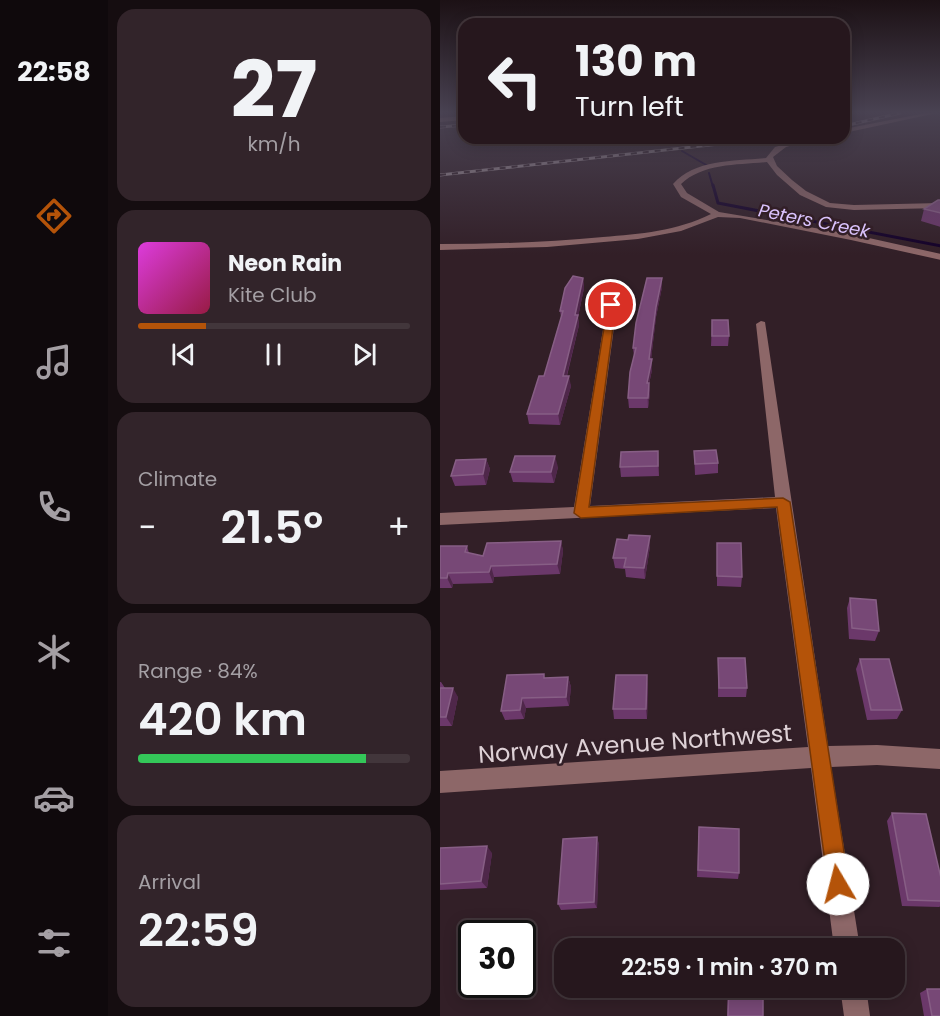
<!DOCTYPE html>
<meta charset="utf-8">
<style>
body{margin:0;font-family:Poppins,sans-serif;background:#32242a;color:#f1f3f6;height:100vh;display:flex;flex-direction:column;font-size:22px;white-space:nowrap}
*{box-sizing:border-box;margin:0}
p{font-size:20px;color:#a49fa4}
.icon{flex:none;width:33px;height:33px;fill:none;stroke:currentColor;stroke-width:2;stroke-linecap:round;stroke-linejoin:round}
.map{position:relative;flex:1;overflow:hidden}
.details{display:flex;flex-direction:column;gap:9px;padding:9px;background:#150d10;width:332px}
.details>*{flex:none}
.banner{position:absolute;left:18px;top:18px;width:392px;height:126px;border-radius:18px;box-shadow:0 3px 15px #0003,0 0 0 2px #42363b;background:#26171d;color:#f1f3f6;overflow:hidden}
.speed{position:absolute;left:18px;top:920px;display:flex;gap:12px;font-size:30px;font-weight:700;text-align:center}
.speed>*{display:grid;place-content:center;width:78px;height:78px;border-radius:50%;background:#26171d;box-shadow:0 3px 15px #0003,0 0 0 2px #42363b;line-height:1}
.speed .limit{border:3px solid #111;border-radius:9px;background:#fff;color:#111}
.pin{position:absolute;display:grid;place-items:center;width:51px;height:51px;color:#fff;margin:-26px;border:3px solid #fff;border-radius:50%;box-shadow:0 2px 6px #0007}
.me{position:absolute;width:66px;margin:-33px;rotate:352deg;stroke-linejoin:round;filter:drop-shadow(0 0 4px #0008)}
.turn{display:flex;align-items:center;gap:21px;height:126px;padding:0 18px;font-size:27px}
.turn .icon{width:78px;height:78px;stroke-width:2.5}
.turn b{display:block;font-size:42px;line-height:51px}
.big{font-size:45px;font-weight:600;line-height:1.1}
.details .widget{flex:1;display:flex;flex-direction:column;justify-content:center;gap:9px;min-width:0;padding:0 21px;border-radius:18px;background:#32242a}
.details .dial{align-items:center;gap:0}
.dial b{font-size:78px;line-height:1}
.song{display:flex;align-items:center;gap:18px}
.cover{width:72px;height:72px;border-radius:9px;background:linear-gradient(135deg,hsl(300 70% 55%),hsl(340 70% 35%))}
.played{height:6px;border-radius:3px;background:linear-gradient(90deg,#b45309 25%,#42363b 25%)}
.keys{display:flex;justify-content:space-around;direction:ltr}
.heat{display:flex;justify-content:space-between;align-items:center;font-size:33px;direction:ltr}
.charge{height:9px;border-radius:4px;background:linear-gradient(90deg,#34c759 84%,#42363b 0)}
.trip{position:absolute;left:114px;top:938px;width:351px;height:60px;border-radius:18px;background:#26171d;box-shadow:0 3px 15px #0003,0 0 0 2px #42363b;font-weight:600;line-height:60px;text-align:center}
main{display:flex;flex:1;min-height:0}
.dock{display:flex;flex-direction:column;width:108px;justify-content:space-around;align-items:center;background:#0f090c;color:#a49fa4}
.dock .icon{width:42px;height:42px}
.dock .selected{color:#b45309}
.dock b{font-size:27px;color:#f1f3f6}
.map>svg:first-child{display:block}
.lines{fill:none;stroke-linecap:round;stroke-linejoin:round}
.stream-far1{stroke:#130028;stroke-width:2}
.stream{stroke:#130028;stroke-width:3}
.minor{fill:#8d6768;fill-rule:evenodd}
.rail-casing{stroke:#a09197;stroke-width:3}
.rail{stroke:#321f27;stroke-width:2;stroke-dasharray:6;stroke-linecap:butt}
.wall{fill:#6b386a}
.shaded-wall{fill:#4f274a}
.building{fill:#774876;stroke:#875e85;stroke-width:1.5}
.route{fill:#b45309;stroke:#753606;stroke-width:1.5}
.labels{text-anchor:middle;stroke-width:5;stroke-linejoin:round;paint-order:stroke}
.far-water-label{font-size:18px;font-style:italic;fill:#dac3fd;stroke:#321f27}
.near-street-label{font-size:24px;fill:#ded1d6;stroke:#321f27}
</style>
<main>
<nav class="dock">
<b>22:58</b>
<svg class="icon selected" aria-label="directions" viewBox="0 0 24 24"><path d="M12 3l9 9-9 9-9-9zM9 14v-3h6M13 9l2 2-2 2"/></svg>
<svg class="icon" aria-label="music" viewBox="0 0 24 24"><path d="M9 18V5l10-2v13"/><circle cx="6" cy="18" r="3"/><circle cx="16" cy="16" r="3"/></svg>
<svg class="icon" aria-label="phone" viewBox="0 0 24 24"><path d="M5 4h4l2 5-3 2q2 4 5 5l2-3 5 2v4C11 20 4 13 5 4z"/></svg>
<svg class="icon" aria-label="climate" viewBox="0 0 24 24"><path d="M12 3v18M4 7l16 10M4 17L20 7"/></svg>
<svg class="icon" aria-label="car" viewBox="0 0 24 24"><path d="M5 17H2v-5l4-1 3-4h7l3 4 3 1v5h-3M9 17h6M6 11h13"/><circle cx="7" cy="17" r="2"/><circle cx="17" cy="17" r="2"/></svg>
<svg class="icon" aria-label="filters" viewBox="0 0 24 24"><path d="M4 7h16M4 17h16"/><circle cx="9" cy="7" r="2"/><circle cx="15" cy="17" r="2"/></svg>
</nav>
<section class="details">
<div class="widget dial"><b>27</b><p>km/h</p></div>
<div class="widget">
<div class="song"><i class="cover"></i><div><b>Neon Rain</b><p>Kite Club</p></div></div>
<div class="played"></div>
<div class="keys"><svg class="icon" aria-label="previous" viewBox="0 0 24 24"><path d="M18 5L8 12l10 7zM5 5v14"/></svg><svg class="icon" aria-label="pause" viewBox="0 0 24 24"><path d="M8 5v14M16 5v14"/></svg><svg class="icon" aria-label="next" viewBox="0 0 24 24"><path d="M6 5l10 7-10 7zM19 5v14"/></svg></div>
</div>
<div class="widget"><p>Climate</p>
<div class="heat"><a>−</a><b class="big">21.5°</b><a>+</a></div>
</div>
<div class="widget"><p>Range · 84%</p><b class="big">420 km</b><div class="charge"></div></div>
<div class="widget"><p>Arrival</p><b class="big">22:59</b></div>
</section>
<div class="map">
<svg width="501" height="1016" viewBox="0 0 501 1016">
<rect width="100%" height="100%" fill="#321f27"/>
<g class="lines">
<!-- stream-far1 -->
<path class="stream-far1" d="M 242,151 L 268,166
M 269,173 L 273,187"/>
<!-- stream -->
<path class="stream" d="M 273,185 L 278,203 L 501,246"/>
<!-- minor -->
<path class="minor" d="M 486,113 L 497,113 L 404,133 L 404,129 Z
M 24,116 L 24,120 L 0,122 L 0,118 Z
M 367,138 L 378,138 L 346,147 L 333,157 L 337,166 L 352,180 L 366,191 L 390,203 L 414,205 L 501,203 L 501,208 L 414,210 L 386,207 L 360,195 L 337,175 L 327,162 C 299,165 263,163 241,184 L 247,193 L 279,212 L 411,234 L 501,254 L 501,260 L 411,240 L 300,218 L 278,217 L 241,231 L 198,239 L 107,247 L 0,250 L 0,244 C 54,244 109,242 163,237 C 200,234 237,231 271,214 L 241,197 L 233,184 C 255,159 295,161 326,158 L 335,147 Z
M 172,302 L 177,305 L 150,506 L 335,497 L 316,324 L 321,321 L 325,322 L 388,746 L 437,745 L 501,749 L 501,769 L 437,765 L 391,767 L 420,948 L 394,948 L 371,768 L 0,793 L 0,771 L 368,747 L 336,508 L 0,525 L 0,513 L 134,507 L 167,305 Z
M 400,987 L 426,987 L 430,1016 L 404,1016 Z"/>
<!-- rail casing -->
<g class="rail-casing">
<path id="rail" d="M 404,126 L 460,113
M 0,127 L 24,125
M 0,175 L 332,138"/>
</g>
<!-- rail -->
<use href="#rail" class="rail"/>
</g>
<!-- wall -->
<path class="wall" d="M 501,200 L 501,227 L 481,221 L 484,209 Z
M 143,278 L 144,288 L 138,317 L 139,325 L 127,376 L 131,386 L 120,425 L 89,424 L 87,414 L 104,376 L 121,317 L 120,311 Z
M 222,287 L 216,317 L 211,359 L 212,370 L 209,384 L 210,393 L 208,408 L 189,408 L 188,398 L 194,356 L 193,348 Z
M 272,320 L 289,336 L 288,346 L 271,346 Z
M 218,451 L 219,476 L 181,477 L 180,467 Z
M 254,451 L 278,463 L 278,473 L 255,475 Z
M 46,459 L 50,469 L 46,485 L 15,486 L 11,476 Z
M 118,467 L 114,483 L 73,482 L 70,472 Z
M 121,541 L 123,551 L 120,574 L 54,577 L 53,583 L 13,584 L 12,588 L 0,588 L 0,546 L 27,546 L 29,553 L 43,556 Z
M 277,543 L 302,577 L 301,587 L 277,586 Z
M 210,546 L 205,579 L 186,577 L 185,569 L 175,568 L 173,558 Z
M 410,598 L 439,631 L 435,641 L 409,639 L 407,608 Z
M 278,658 L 307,688 L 306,697 L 278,697 Z
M 420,659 L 462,710 L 457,719 L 427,720 L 416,669 Z
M 128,677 L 131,687 L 129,706 L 86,708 L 84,719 L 65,720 L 61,711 L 106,678 Z
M 0,682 L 1,682 L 5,688 L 18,697 L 12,726 L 0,726 Z
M 208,685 L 207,719 L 174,719 L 173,709 Z
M 452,813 L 501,878 L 501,906 L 499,907 L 462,906 L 447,821 Z
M 259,827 L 299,873 L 298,879 L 257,877 Z
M 157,837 L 159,845 L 157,908 L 121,910 L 118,904 Z
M 0,848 L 52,853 L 47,888 L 0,890 Z
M 288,987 L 323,987 L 323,1016 L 287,1016 Z
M 487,989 L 501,1016 L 484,1016 L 480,993 Z"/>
<!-- shaded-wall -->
<path class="shaded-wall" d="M 143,278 L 144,288 L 138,317 L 139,325 L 124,386 L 123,376 Z
M 222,278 L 222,287 L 216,317 L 210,369 L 209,359 L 216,307 Z
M 212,359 L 212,370 L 209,384 L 210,393 L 208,408 L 207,383 Z
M 129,376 L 131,386 L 120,425 L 118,414 Z
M 115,456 L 118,467 L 114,483 L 111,472 Z
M 46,459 L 50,469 L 46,485 L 43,474 Z
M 210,536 L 210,546 L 205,579 L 204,568 Z
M 121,541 L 123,551 L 120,574 L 117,564 Z
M 51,566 L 54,577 L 53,583 L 49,572 Z
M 8,573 L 13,584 L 12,588 L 7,578 Z
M 207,675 L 208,685 L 207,719 L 206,709 Z
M 128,677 L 131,687 L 129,706 L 126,697 Z
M 13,688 L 18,697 L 12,726 L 6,717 Z
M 82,698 L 86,708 L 84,719 L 80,710 Z
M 157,837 L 159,845 L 157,908 L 154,902 Z
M 47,846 L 52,853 L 47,888 L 41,881 Z"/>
<!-- building -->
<path class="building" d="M 498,200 L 501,200 L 501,213 L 484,209 Z
M 133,276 L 143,278 L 135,315 L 138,315 L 123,376 L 129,376 L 118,414 L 87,414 L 99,376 L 104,376 L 123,311 L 120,311 L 125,288 Z
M 207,278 L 222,278 L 216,307 L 209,359 L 212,359 L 207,383 L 209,383 L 208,398 L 188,398 L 190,372 L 196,348 L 193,348 L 196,323 Z
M 272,320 L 288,320 L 289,336 L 272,336 Z
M 276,450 L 278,463 L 255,464 L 254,451 Z
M 218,451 L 218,466 L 180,467 L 181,452 Z
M 75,456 L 115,456 L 111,472 L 70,472 Z
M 46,459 L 43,474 L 11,476 L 16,460 Z
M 189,535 L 210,536 L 204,568 L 184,567 L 186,558 L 173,558 L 177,539 L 188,540 Z
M 121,541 L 117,564 L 51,566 L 49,572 L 8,573 L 7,578 L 0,578 L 0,546 L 27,546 L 25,552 L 43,556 L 47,543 Z
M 277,543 L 301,543 L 302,577 L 277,576 Z
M 410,598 L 436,600 L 439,631 L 412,628 Z
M 278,658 L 305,658 L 307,688 L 279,688 Z
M 420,659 L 449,659 L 462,710 L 431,710 Z
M 104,674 L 104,678 L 128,677 L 126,697 L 82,698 L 80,710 L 61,711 L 67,675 Z
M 176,675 L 207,675 L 206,709 L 173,709 Z
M 0,688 L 13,688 L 6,717 L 0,717 Z
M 452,813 L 486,814 L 501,878 L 501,901 L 468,900 Z
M 259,827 L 299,829 L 299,873 L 258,870 Z
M 157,837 L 154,902 L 118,904 L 123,839 Z
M 47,846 L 41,881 L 0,884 L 0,848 Z
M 289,987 L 323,987 L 323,1016 L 288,1016 Z
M 487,989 L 501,989 L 501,1016 L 492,1016 Z"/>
<!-- sky -->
<linearGradient id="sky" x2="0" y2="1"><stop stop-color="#1c1115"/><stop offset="0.44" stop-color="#494252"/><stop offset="1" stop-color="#494252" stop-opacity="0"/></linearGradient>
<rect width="501" height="255" fill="url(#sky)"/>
<!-- route -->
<path class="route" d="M 168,303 L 176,305 L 149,507 L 343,498 L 350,502 L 409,884 L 406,892 L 398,895 L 391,892 L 388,884 L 337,507 L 141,518 L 134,513 Z"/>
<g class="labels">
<!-- far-water labels -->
<g class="far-water-label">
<text transform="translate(374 221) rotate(11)" y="6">Peters Creek</text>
</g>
<!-- near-street labels -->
<g class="near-street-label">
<text transform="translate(195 744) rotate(-4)" y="8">Norway Avenue Northwest</text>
</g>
</g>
</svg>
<div class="speed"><div class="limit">30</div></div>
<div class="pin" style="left:171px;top:305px;background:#d93025"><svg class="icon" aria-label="arrive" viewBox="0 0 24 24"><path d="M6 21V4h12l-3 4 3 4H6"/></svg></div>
<svg class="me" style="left:398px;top:884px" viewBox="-20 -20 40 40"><circle r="19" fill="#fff"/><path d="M0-13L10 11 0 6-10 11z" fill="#b45309"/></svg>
<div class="trip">22:59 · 1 min · 370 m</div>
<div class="banner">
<div class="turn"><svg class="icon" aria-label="left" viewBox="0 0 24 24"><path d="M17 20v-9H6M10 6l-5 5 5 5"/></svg><div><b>130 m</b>Turn left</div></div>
</div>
</div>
</main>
